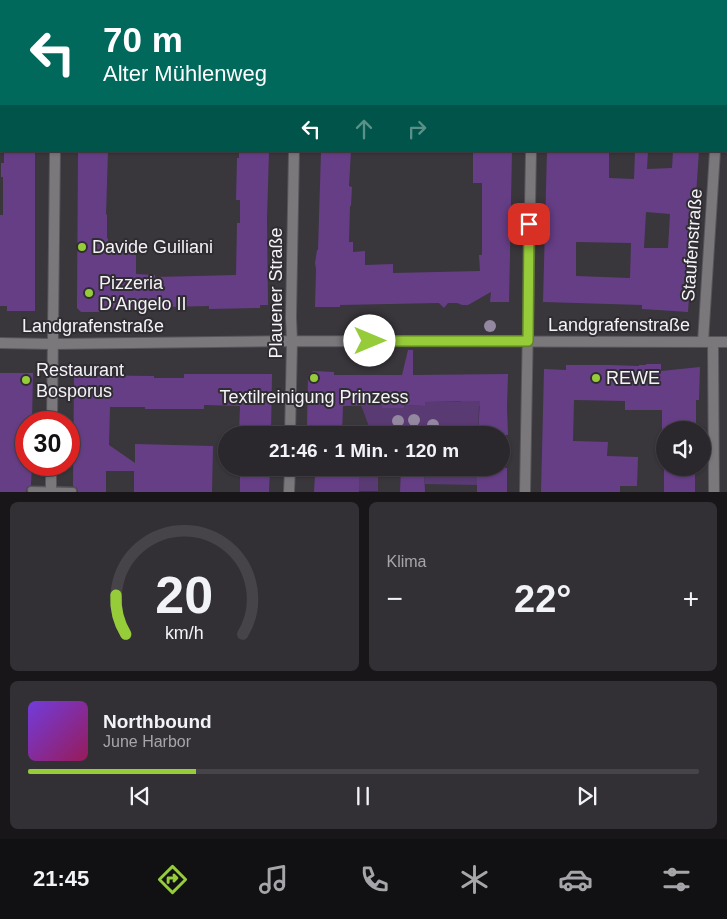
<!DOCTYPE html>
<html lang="de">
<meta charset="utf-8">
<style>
body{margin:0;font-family:Arial,sans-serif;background:#333035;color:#f1f3f6;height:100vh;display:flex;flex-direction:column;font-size:19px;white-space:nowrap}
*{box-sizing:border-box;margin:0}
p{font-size:16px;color:#a6a6aa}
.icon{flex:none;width:28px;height:28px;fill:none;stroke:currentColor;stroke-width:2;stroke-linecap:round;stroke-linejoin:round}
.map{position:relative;height:492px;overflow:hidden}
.details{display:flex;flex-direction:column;gap:10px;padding:10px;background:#181619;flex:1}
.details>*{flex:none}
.guide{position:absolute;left:0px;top:0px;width:728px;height:152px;box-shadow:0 1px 4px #0004,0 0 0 1px #474449;background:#00695c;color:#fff;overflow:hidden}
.controls{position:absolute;left:656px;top:421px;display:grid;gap:10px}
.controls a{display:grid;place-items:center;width:55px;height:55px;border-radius:50%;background:#2b282d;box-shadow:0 1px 4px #0004,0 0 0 1px #474449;font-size:25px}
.speed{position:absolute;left:15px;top:411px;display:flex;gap:10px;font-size:25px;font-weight:700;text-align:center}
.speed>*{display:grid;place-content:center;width:65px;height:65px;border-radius:50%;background:#2b282d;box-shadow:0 1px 4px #0004,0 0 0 1px #474449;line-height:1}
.speed .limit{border:8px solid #d22;background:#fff;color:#111}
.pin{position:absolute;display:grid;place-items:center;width:42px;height:42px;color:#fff;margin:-21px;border-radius:10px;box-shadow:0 2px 8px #0006}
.me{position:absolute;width:55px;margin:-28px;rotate:90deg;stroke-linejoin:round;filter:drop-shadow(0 0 4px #0008)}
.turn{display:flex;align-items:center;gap:18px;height:105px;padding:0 20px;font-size:22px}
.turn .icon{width:65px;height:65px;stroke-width:2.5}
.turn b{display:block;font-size:35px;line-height:42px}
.lanes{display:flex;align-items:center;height:48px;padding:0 20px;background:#0003;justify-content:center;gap:25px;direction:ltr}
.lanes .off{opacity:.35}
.big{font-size:38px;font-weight:800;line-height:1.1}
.details .card{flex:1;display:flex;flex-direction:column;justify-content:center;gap:8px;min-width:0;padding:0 18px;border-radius:8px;background:#333035}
.details .dial{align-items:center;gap:0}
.dial svg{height:130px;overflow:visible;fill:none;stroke:#474449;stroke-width:7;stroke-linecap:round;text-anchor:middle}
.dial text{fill:#f1f3f6;stroke:none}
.song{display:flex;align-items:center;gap:15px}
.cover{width:60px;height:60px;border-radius:8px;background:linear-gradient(135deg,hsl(260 70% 55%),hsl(330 70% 35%))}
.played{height:5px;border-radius:2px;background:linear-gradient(90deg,#96cc3a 25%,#474449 25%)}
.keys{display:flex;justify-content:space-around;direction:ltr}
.heat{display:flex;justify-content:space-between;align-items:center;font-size:28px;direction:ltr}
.details .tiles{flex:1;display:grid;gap:10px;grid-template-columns:1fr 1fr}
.card:last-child{grid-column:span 2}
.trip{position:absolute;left:218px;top:426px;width:292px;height:50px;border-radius:25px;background:#2b282d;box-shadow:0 1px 4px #0004,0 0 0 1px #474449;font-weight:800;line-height:50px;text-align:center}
.tab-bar{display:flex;height:80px;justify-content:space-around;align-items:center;background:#111012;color:#a6a6aa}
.tab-bar .icon{width:35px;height:35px}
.tab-bar .selected{color:#96cc3a}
.tab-bar b{font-size:22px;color:#f1f3f6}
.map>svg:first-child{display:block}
.green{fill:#593a73}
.building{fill:#663e86;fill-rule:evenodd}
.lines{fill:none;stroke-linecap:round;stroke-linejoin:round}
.lane-casing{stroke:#57545a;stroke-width:9}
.street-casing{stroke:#57545a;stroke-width:12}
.lane{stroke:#7a787b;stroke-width:6}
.street{stroke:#7a787b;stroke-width:10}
.tree{fill:#9487a0}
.route-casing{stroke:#628526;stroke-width:12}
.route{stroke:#96cc3a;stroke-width:9}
.poi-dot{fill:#96cc3a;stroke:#2f2c32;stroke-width:2}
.labels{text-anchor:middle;stroke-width:4;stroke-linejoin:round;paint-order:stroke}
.street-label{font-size:18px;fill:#f4f2f6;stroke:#2f2c32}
.poi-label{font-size:18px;fill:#f4f2f6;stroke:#2f2c32;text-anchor:start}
</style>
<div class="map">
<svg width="727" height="492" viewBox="0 0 727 492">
<rect width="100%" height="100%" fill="#39363c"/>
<!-- green -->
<path class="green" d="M 462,397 L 482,397 L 482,406 L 479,406 L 479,407 L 478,435 L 424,435 L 423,432 L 378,433 L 377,435 L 349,435 L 348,433 L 371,432 L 361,405 L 382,405 L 382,408 L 404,408 L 404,405 L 424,406 L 425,402 L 461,402 Z
M 349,468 L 378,468 L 378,491 L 359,491 L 360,472 L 350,472 Z
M 424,468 L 477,468 L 477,485 L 425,484 Z"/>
<!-- building -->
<path class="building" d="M 4,151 L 35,151 L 35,311 L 7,311 L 7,306 L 0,306 L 0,215 L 3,215 L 3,177 L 1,177 L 1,163 L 4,163 Z
M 78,151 L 108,151 L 106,215 L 107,214 L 107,239 L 108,238 L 108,248 L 136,247 L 136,274 L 155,275 L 155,277 L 236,275 L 237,223 L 240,223 L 240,200 L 236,200 L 237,158 L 239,158 L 239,151 L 269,151 L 267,219 L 268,305 L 260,305 L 260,308 L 209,309 L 209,306 L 122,308 L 101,309 L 101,312 L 81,312 L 77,308 Z
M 321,151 L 351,151 L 349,186 L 352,187 L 351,206 L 350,206 L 349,242 L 353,242 L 353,252 L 365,251 L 365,265 L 393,264 L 393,273 L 480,271 L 479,255 L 482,255 L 482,183 L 473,183 L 473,151 L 512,151 L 509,302 L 490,302 L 491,292 L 468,305 L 462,305 L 457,303 L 448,303 L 444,308 L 439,303 L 340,305 L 340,307 L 315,307 L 316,269 L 315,263 L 317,250 L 318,250 Z
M 547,151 L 609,151 L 609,178 L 634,179 L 635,151 L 648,151 L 647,169 L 672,168 L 673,151 L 699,151 L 688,312 L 642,309 L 642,305 L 543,302 ZM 646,212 L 670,214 L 668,248 L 644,248 ZM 576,242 L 631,243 L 630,278 L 576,276 Z
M 408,350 L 413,350 L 413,375 L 508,374 L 507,407 L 508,435 L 478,435 L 480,401 L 425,402 L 425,406 L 404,405 L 404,408 L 382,408 L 382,405 L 343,406 L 342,435 L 317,435 L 317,428 L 307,427 L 308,376 L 313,371 L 334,372 L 334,375 L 402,375 Z
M 646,364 L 661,364 L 661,371 L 700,367 L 699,400 L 696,400 L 696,430 L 662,430 L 662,410 L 625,410 L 625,401 L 574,400 L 573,441 L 608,442 L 607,456 L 638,457 L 637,486 L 620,486 L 620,492 L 541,492 L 544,369 L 566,370 L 566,365 L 610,365 L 639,366 L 639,365 L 646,365 Z
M 0,373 L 33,373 L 32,422 L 26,422 L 26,465 L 32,465 L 31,485 L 27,487 L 26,492 L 0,492 Z
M 184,374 L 272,374 L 271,435 L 239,435 L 240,406 L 204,405 L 204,409 L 145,409 L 145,407 L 110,407 L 109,445 L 135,463 L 135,444 L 213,446 L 212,492 L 134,492 L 134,471 L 106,471 L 106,492 L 78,492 L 77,488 L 73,486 L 74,375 L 154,376 L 154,378 L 184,378 Z
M 240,468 L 270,468 L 269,492 L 240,492 Z
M 311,468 L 349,468 L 350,472 L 360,472 L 359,492 L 314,492 L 315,475 Z
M 401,468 L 424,468 L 425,492 L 400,492 Z
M 477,468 L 507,468 L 507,492 L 477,492 Z
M 664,468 L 695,468 L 695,492 L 664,492 Z"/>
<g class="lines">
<!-- lane casing -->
<g class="lane-casing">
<path id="lane" d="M 31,490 L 73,491"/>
</g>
<!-- street casing -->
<g class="street-casing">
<path id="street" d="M 55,0 L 55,1
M 297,1 L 297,0
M 536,1 L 536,0
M 724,1 L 724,0
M 703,342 L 715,151
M 713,342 L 714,492
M 0,343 L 52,344 L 292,341 L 727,342
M 52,422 L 55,151
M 290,435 L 292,341 L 291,318 L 294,151
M 51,492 L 51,465
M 289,492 L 290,468
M 525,492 L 531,151"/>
</g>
<!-- lane -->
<use href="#lane" class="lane"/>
<!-- street -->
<use href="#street" class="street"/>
</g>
<!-- trees -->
<g class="tree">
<circle cx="490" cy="326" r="6"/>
<circle cx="414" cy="420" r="6"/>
<circle cx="398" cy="421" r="6"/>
<circle cx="433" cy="425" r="6"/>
</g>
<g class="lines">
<!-- route casing -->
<g class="route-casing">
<path id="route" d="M 370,341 L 528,341 L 529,224"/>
</g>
<!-- route -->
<use href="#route" class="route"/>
</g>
<!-- markers -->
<g class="poi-dot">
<circle cx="82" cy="247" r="5"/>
<circle cx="89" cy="293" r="5"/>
<circle cx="314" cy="378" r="5"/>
<circle cx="596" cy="378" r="5"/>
<circle cx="26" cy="380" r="5"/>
</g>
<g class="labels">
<!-- street labels -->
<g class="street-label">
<text transform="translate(692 245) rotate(-86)" y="6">Staufenstraße</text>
<text transform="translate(276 293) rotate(-90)" y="6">Plauener Straße</text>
<text x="619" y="331">Landgrafenstraße</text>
<text x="93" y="332">Landgrafenstraße</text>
</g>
<!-- poi labels -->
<g class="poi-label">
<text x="92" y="253">Davide Guiliani</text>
<text x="99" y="289">Pizzeria<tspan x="99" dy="21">D'Angelo II</tspan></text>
<text x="36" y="376">Restaurant<tspan x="36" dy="21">Bosporus</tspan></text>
<text x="606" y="384">REWE</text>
<text x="314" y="403" text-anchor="middle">Textilreinigung Prinzess</text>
</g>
</g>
</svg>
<div class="controls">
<a><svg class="icon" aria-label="sound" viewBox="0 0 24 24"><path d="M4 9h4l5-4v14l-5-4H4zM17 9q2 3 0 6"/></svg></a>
</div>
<div class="speed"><div class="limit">30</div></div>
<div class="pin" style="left:529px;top:224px;background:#d93025"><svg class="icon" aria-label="arrive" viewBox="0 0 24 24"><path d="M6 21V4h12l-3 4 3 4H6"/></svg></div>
<svg class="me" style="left:370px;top:341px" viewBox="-20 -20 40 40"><circle r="19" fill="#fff"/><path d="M0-13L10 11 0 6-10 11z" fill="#96cc3a"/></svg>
<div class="trip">21:46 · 1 Min. · 120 m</div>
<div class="guide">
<div class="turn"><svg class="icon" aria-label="left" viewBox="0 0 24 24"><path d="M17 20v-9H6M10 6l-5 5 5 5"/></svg><div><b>70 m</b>Alter Mühlenweg</div></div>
<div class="lanes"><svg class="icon" aria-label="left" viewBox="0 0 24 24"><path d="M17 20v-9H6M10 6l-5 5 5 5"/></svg><svg class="icon off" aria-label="ahead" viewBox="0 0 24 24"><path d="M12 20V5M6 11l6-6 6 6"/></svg><svg class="icon off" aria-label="right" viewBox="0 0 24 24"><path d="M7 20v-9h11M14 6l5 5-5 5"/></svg></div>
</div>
</div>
<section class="details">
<div class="tiles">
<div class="card dial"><svg viewBox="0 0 100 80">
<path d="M14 69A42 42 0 1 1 86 69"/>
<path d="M14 69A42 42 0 0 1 8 45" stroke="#96cc3a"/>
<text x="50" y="56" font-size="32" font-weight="700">20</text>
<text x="50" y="72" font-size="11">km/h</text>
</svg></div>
<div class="card"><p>Klima</p>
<div class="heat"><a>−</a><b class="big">22°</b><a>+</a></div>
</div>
<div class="card">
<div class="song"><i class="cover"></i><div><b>Northbound</b><p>June Harbor</p></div></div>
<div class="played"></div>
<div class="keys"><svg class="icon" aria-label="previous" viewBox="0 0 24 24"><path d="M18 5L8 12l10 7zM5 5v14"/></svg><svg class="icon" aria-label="pause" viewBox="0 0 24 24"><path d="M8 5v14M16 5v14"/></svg><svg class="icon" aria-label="next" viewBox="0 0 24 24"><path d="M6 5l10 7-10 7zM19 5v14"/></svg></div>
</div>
</div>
</section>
<nav class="tab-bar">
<b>21:45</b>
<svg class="icon selected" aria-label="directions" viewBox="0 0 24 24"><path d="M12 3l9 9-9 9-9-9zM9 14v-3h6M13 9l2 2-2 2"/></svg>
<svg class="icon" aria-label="music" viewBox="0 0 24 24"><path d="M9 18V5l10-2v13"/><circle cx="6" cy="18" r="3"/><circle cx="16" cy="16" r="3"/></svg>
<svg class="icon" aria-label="phone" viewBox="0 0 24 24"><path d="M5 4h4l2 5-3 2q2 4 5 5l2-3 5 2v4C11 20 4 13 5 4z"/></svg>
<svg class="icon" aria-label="climate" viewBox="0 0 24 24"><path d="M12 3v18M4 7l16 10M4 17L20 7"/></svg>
<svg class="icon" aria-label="car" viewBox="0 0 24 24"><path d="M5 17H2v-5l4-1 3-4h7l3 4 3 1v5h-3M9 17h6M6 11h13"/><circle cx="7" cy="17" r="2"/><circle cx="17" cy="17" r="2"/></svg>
<svg class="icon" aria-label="filters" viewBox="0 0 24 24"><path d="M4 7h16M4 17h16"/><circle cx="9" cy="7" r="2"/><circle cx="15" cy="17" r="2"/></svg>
</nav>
